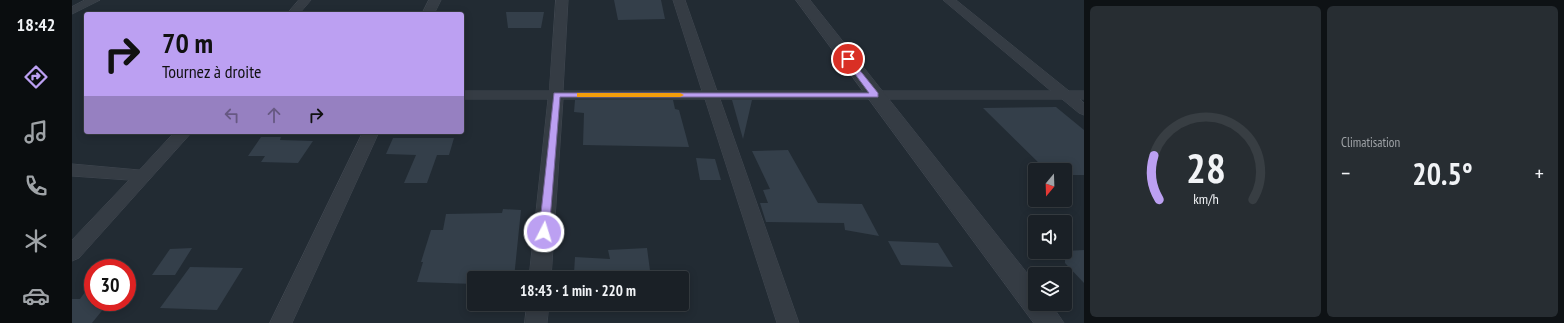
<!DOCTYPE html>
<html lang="fr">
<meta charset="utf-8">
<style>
body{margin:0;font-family:"PT Sans Narrow",sans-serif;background:#272d32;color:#f1f3f6;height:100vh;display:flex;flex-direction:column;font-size:15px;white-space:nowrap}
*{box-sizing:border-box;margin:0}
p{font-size:13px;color:#9fa3a7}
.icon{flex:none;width:22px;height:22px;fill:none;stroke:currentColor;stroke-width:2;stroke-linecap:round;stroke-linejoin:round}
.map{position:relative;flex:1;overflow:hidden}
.sheet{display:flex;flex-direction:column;gap:6px;padding:6px;background:#0e1215;width:480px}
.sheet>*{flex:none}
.top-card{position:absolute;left:12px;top:12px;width:380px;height:122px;border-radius:4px;box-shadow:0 2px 10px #0003,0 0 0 1px #383e43;background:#bca0f2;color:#111;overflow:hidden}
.needle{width:26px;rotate:199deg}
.fabs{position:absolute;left:956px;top:163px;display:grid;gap:8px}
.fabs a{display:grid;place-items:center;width:44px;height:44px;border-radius:4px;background:#1a2026;box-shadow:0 2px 10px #0003,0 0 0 1px #383e43;font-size:20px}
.speed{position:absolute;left:12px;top:259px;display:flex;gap:8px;font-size:20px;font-weight:700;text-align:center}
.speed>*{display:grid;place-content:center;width:52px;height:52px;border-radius:50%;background:#1a2026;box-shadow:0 2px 10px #0003,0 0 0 1px #383e43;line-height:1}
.speed .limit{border:6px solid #d22;background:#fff;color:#111}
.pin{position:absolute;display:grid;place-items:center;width:34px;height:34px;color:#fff;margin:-17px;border:2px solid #fff;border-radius:50%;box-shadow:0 1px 4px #0007}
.me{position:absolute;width:44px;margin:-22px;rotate:5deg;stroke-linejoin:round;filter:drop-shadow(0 0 3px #0008)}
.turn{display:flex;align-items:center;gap:14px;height:84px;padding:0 12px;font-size:18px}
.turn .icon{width:52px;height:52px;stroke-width:2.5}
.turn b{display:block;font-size:28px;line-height:34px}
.lanes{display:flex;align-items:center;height:38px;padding:0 12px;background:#0003;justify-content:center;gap:20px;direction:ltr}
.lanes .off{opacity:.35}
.big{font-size:30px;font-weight:600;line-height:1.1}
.sheet .tile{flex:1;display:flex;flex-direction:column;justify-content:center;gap:6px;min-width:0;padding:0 14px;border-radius:6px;background:#272d32}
.sheet .dial{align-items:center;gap:0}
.dial svg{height:104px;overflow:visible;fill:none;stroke:#383e43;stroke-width:7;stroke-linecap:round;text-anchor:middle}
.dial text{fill:#f1f3f6;stroke:none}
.heat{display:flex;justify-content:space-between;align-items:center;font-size:22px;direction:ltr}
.sheet .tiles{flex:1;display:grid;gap:6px;grid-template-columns:repeat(2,1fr)}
.trip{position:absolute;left:395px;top:271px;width:222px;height:40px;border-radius:4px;background:#1a2026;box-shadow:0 2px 10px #0003,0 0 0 1px #383e43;font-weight:600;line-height:40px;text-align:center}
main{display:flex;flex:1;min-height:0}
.menu{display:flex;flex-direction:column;width:72px;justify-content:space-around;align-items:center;background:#0a0d0f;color:#9fa3a7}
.menu .icon{width:28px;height:28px}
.menu .current{color:#bca0f2}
.menu b{font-size:18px;color:#f1f3f6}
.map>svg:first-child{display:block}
.building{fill:#343f4a}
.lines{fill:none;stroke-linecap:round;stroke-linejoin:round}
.minor-casing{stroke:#414851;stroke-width:1}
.tertiary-casing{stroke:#414851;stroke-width:1}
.minor{fill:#353c44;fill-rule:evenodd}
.tertiary{fill:#353c44;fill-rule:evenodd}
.route{fill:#bca0f2;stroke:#7a689d}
.slow{fill:#f59e0b}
</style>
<main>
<nav class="menu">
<b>18:42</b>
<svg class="icon current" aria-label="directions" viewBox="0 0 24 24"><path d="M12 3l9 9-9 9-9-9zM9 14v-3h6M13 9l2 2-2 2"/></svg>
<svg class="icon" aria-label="music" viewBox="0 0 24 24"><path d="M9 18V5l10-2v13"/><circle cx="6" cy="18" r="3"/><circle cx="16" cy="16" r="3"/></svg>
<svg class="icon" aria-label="phone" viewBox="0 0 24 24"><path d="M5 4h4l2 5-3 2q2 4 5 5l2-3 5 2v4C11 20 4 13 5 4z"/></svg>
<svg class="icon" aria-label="climate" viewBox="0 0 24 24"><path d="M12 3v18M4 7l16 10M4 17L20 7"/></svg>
<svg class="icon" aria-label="car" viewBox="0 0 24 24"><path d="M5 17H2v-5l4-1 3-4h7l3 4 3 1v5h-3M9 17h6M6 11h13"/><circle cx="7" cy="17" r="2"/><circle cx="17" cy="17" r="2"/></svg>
</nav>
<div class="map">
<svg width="1012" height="323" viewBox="0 0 1012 323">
<rect width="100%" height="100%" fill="#222b33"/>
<!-- building -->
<path class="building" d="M 542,0 L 589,0 L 593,19 L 546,20 Z
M 434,12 L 472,12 L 469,28 L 436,28 Z
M 503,100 L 601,100 L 603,109 L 607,110 L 617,147 L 511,145 L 512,113 L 502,112 Z
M 660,100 L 680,100 L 671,139 Z
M 984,107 L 1012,130 L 1012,175 L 993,175 L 993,170 L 974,170 L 911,108 Z
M 189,137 L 209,137 L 208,140 L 241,141 L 226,163 L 189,162 L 193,156 L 176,156 Z
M 321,138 L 382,138 L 377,155 L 365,155 L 355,183 L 332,183 L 344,155 L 314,154 Z
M 716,150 L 746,203 L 790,204 L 807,236 L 773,230 L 772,223 L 694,222 L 688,203 L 696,203 L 691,190 L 698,189 L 680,151 Z
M 624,158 L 643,159 L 649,180 L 628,180 Z
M 431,209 L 449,210 L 442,278 L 402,278 L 402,284 L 345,282 L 351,262 L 349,262 L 359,230 L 371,230 L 374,214 L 430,213 Z
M 816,241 L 866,243 L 881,267 L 829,265 Z
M 120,248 L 103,275 L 80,275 L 98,249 Z
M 575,248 L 579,278 L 529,278 L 529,275 L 502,273 L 503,257 L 538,259 L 536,250 Z
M 1012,250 L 1012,283 L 993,263 L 993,251 Z
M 118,267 L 171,268 L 145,310 L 88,308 Z
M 21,281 L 21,302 L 37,302 L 20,323 L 0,323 L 0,299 L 8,299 Z"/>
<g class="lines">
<!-- minor casing -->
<g class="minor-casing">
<path id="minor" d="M 13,0 L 28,0 L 0,14 L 0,7 Z
M 227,0 L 239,0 L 227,14 L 215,14 Z
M 357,0 L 369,0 L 362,14 L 350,14 Z
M 484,0 L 496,0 L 491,91 L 630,91 L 601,0 L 613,0 L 645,91 L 979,91 L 871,0 L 884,0 L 997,91 L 1012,91 L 1012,99 L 1008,99 L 1012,103 L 1012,115 L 1007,113 L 990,99 L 648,99 L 727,323 L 705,323 L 633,99 L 491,99 L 479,278 L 457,278 L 476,99 L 390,99 L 390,91 L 477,91 Z
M 103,132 L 120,132 L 7,258 L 0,261 L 0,240 L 57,180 L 0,176 L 0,164 L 67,170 Z
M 291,132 L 307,132 L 220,323 L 198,323 Z
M 455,304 L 477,304 L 475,323 L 453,323 Z"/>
</g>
<!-- tertiary casing -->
<g class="tertiary-casing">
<path id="tertiary" d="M 724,0 L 738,0 L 963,283 L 963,304 L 979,304 L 992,323 L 962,323 Z"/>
</g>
<!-- minor -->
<use href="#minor" class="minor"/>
<!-- tertiary -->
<use href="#tertiary" class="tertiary"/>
</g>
<!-- route -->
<path class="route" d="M 773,58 L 778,58 L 806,93 L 806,97 L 488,97 L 477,232 L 472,236 L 468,235 L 467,232 L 482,93 L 797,93 L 772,59 Z"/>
<!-- slow -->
<path class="slow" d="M 505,93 L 608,93 L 612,95 L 608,97 L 505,97 Z"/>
</svg>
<div class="fabs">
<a><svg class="needle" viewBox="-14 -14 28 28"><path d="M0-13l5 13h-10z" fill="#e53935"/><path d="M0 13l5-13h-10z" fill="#9fa3a7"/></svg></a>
<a><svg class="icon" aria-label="sound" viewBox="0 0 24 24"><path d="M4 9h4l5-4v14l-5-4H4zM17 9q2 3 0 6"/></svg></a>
<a><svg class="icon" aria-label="layers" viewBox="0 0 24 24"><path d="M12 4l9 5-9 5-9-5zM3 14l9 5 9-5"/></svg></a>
</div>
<div class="speed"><div class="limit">30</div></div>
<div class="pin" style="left:776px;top:59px;background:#d93025"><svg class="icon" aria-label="arrive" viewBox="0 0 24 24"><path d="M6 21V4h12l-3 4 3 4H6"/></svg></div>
<svg class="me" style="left:472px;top:232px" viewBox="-20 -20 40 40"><circle r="17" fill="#bca0f2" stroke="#fff" stroke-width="3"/><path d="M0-11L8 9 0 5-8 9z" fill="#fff"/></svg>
<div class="trip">18:43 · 1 min · 220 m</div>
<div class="top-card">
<div class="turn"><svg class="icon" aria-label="right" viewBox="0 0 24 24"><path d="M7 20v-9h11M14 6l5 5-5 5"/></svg><div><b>70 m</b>Tournez à droite</div></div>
<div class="lanes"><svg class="icon off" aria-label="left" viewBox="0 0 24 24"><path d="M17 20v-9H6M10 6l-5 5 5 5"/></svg><svg class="icon off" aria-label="ahead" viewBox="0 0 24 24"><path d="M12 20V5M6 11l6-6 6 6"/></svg><svg class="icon" aria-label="right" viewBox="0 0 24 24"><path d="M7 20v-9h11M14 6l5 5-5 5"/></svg></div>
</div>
</div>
<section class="sheet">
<div class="tiles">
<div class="tile dial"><svg viewBox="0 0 100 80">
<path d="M14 69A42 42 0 1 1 86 69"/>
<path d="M14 69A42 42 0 0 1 10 35" stroke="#bca0f2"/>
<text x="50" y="56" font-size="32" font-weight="700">28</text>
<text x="50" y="72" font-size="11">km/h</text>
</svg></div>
<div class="tile"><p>Climatisation</p>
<div class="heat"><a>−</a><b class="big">20.5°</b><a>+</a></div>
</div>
</div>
</section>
</main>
